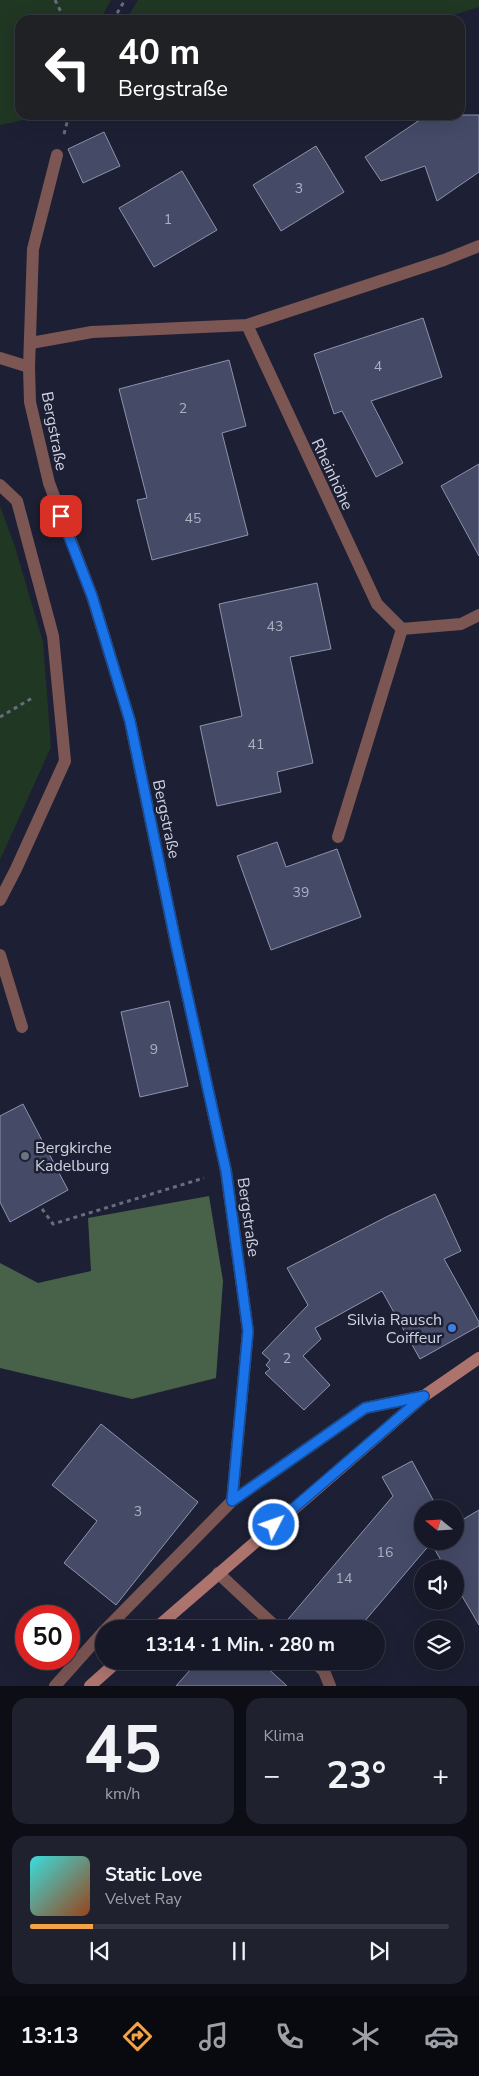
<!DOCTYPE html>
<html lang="de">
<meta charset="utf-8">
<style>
body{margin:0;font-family:"Nunito Sans",sans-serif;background:#1f212f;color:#f1f3f6;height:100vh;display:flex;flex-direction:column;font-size:19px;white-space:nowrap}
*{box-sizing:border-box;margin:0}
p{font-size:16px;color:#9ea0a7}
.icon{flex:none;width:28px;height:28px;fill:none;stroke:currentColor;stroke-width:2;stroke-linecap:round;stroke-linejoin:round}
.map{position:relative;height:1686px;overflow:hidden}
.drawer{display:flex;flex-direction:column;gap:12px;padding:12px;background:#0c0d15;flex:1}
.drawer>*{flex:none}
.banner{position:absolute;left:15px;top:15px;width:450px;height:105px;border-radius:15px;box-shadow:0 5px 20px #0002,0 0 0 1px #353744;background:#202124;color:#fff;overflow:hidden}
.needle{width:32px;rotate:288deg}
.tools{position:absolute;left:414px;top:1500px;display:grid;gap:10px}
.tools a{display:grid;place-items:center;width:50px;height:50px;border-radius:50%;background:#161827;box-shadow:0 5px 20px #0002,0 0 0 1px #353744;font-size:25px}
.speed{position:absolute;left:15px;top:1605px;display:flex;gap:10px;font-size:25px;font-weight:700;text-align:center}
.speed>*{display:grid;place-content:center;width:65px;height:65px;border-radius:50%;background:#161827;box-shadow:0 5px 20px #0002,0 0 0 1px #353744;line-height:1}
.speed .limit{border:8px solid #d22;background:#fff;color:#111}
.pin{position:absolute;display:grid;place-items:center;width:42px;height:42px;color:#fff;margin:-21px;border-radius:10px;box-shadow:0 2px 8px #0006}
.me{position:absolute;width:55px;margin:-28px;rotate:49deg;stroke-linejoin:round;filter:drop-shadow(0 0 4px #0008)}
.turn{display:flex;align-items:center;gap:18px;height:105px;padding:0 20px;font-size:22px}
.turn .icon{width:65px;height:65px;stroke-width:2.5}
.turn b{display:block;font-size:35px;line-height:42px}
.big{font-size:38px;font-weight:700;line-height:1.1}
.drawer .card{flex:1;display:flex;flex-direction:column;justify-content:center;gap:8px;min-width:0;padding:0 18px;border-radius:15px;background:#1f212f}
.drawer .dial{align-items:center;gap:0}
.dial b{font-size:65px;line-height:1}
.song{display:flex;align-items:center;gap:15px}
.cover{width:60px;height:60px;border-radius:8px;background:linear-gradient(135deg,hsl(180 70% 55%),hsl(20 70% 35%))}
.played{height:5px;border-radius:2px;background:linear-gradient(90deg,#f4a345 15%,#353744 15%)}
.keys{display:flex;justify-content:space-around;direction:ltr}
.heat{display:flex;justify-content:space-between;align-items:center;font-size:28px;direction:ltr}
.drawer .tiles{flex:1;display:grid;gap:12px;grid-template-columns:1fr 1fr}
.card:last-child{grid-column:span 2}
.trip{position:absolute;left:95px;top:1620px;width:290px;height:50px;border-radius:25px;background:#161827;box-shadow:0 5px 20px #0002,0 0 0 1px #353744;font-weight:700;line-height:50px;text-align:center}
.dock{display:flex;height:80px;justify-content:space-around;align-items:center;background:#090a10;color:#9ea0a7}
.dock .icon{width:35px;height:35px}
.dock .active{color:#f4a345}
.dock b{font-size:22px;color:#f1f3f6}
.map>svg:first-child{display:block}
.green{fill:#203723}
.forest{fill:#48624a}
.building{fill:#454a67;stroke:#8e93ac}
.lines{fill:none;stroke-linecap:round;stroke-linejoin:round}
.path{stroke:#696c7d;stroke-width:3;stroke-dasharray:4 4;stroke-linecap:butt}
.service{stroke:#7b5653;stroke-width:12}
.minor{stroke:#7b5653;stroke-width:12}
.secondary{stroke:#ad746e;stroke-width:12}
.route-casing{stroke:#114b97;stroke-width:12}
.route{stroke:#1a73e8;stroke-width:9}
.worship-dot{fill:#6b7280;stroke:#1d2034;stroke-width:2}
.shop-dot{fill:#3f7fe0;stroke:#1d2034;stroke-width:2}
.labels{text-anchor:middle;stroke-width:5;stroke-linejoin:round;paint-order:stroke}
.number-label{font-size:14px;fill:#acb0c1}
.street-label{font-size:16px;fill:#cfd2df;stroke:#1d2034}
.poi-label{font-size:16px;fill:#cfd2df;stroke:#1d2034;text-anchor:start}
</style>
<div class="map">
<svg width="479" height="1686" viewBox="0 0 479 1686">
<rect width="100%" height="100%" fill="#1d2034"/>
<!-- green -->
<path class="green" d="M 0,0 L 111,0 L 100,20 L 20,20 L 20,115 L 47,115 L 0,125 Z
M 138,0 L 479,0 L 479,7 L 437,20 L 126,20 Z
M 0,506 L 15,547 L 43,642 L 51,747 L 0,860 Z"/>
<!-- forest -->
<path class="forest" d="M 209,1196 L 223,1281 L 216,1378 L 132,1399 L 0,1368 L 0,1263 L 38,1283 L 91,1271 L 88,1218 Z"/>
<!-- building -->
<path class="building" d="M 427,115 L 479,115 L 479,172 L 437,201 L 425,166 L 381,181 L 365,157 Z
M 104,132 L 120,166 L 83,183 L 68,149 Z
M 316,146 L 344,192 L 281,231 L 253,185 Z
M 182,171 L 217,230 L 154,267 L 119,208 Z
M 423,318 L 442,377 L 371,401 L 403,463 L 376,477 L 342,411 L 334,414 L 314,354 Z
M 229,360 L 246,426 L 222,433 L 248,535 L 152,560 L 137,500 L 147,498 L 119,389 Z
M 479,464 L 479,556 L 441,486 Z
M 317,583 L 331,649 L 290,657 L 313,763 L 277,772 L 281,792 L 217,806 L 200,726 L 242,716 L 219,604 Z
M 277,842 L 286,867 L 337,849 L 361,917 L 271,950 L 237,856 Z
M 169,1001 L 188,1086 L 140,1097 L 121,1012 Z
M 23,1104 L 68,1190 L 10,1222 L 0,1202 L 0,1116 Z
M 435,1194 L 461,1251 L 444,1259 L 479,1322 L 479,1326 L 420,1359 L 382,1291 L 315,1328 L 321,1339 L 303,1356 L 330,1385 L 304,1410 L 265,1373 L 270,1369 L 266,1365 L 270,1360 L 262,1353 L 308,1305 L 287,1268 L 388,1216 Z
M 101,1424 L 198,1502 L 116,1605 L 64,1563 L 97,1521 L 52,1485 Z
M 412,1461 L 438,1509 L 422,1509 L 422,1541 L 455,1541 L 455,1524 L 479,1510 L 479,1625 L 455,1584 L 455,1569 L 446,1569 L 431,1543 L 358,1629 L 286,1629 L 284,1624 L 393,1496 L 382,1477 Z
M 198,1661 L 266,1661 L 263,1664 L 287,1686 L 176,1686 Z"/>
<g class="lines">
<!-- path -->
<path class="path" d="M 55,0 L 65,20
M 113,20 L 125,0
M 64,134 L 69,115
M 0,717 L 34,697
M 42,1209 L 53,1224 L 204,1178"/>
<!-- service -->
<path class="service" d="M 0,358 L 29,367
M 0,485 L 17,501 L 53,636 L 65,761 L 16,869 L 0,900
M 0,955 L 22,1027"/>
<!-- minor -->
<path class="minor" d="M 57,155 L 33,249 L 29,367 L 30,402 L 49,483 L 92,596 L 130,721 L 176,944 L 226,1171 L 248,1331 L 232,1501
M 247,325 L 377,604 L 402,629 L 461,624 L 479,615
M 31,343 L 92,332 L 247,325 L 444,260 L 479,246
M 338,837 L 402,629
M 218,1573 L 278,1629
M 106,1629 L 232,1501 L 365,1408 L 424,1396
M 313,1661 L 324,1671 L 330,1686
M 55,1686 L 104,1631"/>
<!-- secondary -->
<path class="secondary" d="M 155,1629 L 424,1396 L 479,1358
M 90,1686 L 118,1661"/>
</g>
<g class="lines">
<!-- route casing -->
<g class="route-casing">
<path id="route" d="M 61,516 L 92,596 L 130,721 L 176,944 L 226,1171 L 248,1331 L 232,1501 L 365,1408 L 424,1396 L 274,1525"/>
</g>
<!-- route -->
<use href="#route" class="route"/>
</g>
<!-- markers -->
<circle class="worship-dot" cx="25" cy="1156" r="5"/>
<circle class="shop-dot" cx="452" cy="1328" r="5"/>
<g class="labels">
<!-- number labels -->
<g class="number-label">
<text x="299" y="193">3</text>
<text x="168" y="224">1</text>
<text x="378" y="371">4</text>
<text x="183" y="413">2</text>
<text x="193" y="523">45</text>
<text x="275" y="631">43</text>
<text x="256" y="749">41</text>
<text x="301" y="897">39</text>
<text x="154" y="1054">9</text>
<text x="287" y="1363">2</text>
<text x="138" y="1516">3</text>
<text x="385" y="1557">16</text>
<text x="344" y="1583">14</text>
</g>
<!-- street labels -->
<g class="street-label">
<text transform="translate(55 431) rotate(79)" y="6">Bergstraße</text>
<text transform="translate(333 474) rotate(65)" y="6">Rheinhöhe</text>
<text transform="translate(167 819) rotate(78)" y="6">Bergstraße</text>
<text transform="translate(249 1217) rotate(82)" y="6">Bergstraße</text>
</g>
<!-- poi labels -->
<g class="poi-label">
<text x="35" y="1153">Bergkirche<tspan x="35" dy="18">Kadelburg</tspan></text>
<text x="442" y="1325" text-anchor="end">Silvia Rausch<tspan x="442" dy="18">Coiffeur</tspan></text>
</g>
</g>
</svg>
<div class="tools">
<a><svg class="needle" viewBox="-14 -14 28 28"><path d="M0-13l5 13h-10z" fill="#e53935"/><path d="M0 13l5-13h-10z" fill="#9ea0a7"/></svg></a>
<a><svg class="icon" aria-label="sound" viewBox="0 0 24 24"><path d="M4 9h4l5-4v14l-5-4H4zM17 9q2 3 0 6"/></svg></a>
<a><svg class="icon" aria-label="layers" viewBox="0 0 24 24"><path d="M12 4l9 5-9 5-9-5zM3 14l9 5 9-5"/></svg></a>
</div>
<div class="speed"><div class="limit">50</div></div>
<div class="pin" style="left:61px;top:516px;background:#d93025"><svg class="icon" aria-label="arrive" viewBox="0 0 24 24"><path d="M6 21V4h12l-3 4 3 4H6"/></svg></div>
<svg class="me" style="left:274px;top:1525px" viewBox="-20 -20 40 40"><circle r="17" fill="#1a73e8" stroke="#fff" stroke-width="3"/><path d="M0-11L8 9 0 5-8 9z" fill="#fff"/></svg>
<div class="trip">13:14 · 1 Min. · 280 m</div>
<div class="banner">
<div class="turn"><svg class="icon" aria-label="left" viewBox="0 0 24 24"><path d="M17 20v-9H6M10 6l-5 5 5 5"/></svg><div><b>40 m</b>Bergstraße</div></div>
</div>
</div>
<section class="drawer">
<div class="tiles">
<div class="card dial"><b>45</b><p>km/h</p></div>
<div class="card"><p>Klima</p>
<div class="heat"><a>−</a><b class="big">23°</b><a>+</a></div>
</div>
<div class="card">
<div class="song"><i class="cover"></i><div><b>Static Love</b><p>Velvet Ray</p></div></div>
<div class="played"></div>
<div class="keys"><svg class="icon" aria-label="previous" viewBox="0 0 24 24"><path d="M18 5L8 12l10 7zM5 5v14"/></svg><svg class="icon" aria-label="pause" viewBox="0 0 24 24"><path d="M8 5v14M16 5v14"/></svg><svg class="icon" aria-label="next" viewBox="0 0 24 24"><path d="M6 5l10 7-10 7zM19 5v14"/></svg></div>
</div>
</div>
</section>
<nav class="dock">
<b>13:13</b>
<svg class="icon active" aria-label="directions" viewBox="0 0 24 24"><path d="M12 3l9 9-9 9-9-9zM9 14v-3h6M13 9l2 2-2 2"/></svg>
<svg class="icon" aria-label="music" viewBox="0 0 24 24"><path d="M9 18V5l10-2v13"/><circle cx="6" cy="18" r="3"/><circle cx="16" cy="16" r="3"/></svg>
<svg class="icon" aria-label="phone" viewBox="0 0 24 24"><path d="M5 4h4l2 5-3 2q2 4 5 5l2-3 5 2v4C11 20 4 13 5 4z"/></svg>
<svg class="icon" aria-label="climate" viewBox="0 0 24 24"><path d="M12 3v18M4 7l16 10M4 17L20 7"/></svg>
<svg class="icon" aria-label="car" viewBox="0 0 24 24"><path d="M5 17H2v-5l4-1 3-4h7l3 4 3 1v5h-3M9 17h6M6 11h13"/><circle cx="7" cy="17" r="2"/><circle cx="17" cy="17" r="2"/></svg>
</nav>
